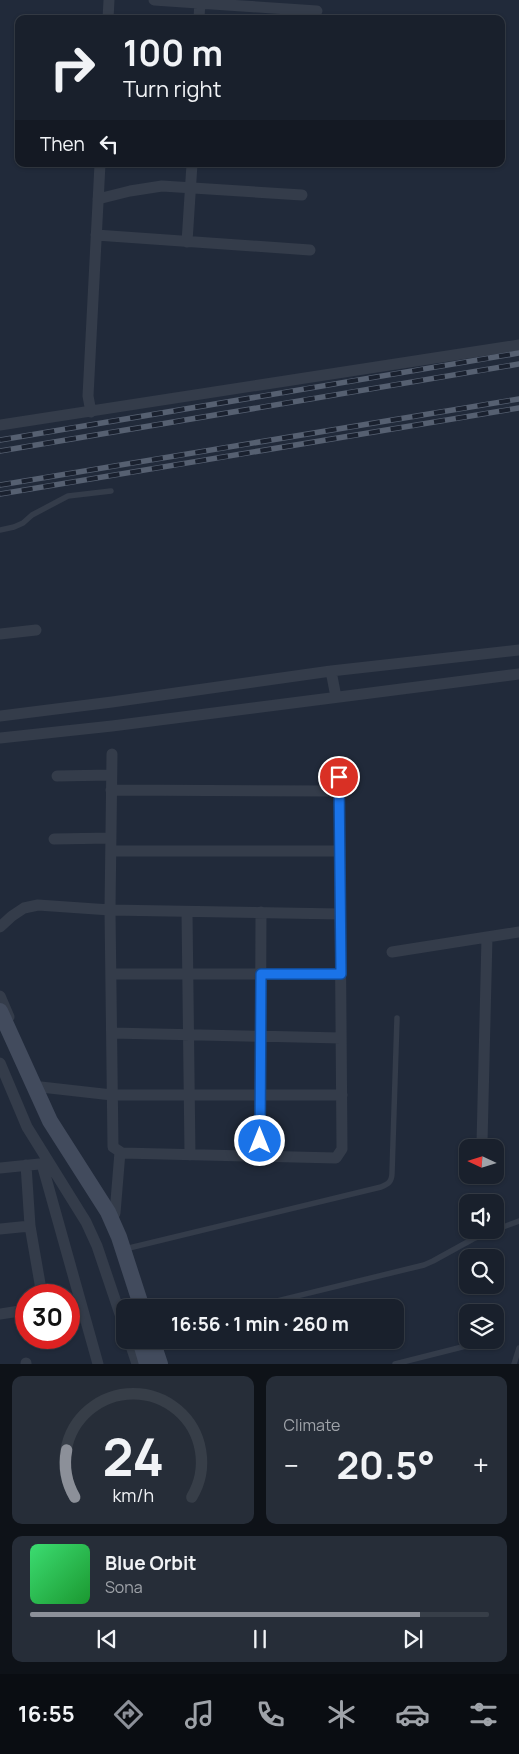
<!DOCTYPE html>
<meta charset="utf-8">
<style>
body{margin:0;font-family:Manrope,sans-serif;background:#262d38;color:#f1f3f6;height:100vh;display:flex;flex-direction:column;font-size:19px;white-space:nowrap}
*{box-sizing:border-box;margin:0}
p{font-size:16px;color:#9fa3a9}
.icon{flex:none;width:28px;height:28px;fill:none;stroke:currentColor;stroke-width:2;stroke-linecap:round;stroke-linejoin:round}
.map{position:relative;height:1364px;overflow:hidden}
.drawer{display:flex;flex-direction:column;gap:12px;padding:12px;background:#0e1218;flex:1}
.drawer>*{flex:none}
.guide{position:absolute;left:15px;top:15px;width:490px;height:152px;border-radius:10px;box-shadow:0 1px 4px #0004,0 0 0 1px #373e48;background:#19202c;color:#f1f3f6;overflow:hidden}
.needle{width:32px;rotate:274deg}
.tools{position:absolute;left:459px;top:1139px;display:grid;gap:10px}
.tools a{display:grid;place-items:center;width:45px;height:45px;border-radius:10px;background:#19202c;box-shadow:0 1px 4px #0004,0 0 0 1px #373e48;font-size:25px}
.speed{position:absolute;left:15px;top:1284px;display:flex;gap:10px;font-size:25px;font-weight:700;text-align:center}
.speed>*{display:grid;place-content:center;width:65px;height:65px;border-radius:50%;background:#19202c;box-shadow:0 1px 4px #0004,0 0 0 1px #373e48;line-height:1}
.speed .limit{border:8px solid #d22;background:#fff;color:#111}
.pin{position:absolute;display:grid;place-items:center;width:42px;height:42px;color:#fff;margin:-21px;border:2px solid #fff;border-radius:50%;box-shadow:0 1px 5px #0007}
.me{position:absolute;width:55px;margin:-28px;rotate:0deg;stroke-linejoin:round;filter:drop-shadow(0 0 4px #0008)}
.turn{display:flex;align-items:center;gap:18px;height:105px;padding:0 25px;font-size:22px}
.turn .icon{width:65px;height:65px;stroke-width:2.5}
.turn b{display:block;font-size:35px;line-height:42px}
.then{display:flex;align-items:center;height:48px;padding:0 25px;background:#0003;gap:10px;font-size:19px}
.big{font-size:38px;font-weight:700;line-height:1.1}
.drawer .widget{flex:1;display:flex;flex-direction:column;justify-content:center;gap:8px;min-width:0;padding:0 18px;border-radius:10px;background:#262d38}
.drawer .dial{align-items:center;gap:0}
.dial svg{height:130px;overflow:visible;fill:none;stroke:#373e48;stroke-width:7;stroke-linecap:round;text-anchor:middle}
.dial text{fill:#f1f3f6;stroke:none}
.song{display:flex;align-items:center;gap:15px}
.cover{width:60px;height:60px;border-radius:8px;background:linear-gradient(135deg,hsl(140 70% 55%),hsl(130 70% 35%))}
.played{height:5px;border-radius:2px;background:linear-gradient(90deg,#8c9099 85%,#373e48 85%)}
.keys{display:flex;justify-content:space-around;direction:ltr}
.heat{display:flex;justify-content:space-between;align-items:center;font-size:28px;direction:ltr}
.drawer .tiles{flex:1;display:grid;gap:12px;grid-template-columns:1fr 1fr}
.widget:last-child{grid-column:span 2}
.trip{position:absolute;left:116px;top:1299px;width:288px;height:50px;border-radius:10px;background:#19202c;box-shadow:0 1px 4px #0004,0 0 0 1px #373e48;font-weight:700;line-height:50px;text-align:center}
.tabs{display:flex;height:80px;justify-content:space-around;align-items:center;background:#0a0d12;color:#9fa3a9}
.tabs .icon{width:35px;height:35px}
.tabs .on{color:#8c9099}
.tabs b{font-size:22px;color:#f1f3f6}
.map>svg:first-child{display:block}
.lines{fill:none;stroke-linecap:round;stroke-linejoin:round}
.lane{stroke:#343c4a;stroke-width:5.5}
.street{stroke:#343c4a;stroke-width:11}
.secondary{stroke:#424b5d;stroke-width:16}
.rail-casing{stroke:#566071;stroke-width:5.5}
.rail{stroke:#1a212f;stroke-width:4;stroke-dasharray:11;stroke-linecap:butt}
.route-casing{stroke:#114b97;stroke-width:12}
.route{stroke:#1a73e8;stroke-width:9}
</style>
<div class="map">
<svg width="519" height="1364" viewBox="0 0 519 1364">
<rect width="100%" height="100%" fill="#212a3a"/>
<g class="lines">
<!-- lane -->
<path class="lane" d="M 0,530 L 14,527 L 23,523 L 32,515 L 68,496 L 111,491
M 495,1230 L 519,1221
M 129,1248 L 381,1187 C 388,1184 392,1182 392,1173 L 397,1018
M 248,1308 L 424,1265 L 433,1261 L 473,1239 L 495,1230
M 395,1364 L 470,1345
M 514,1364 L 519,1348"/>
<!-- street -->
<path class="street" d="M 154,0 L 317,11
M 108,19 L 109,0
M 199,19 L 200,0
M 98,199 L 130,191 L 162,186 L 302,195
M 96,235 L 310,250
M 187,242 L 192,164
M 91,412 L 88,396 L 100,164
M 0,425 L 519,345
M 0,634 L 36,630
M 331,671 L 336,697
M 0,716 L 112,702 L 331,671 L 519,650
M 0,738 L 112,726 L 519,674
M 112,754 L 110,910 L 113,1147 L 122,1153 L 336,1158 L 342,1149 L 339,764
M 57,776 L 111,775
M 111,790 L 339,791
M 54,839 L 111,838
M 111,851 L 340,851
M 187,912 L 190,1155
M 0,927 L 12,916 L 24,908 L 38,905 L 110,910 L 340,914
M 392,952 L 519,932
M 111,974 L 341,974
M 0,996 L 9,1017
M 112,1033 L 341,1038
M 0,1063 L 27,1127 L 86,1222 L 97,1246 L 125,1329
M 41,1087 L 112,1095 L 342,1095
M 482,1143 L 487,937
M 260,1156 L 261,912
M 42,1164 L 98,1364
M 26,1165 L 30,1226 L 42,1295
M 0,1168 L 49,1163
M 115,1213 L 120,1152
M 0,1229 L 30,1226
M 0,1314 L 26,1310
M 129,1340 L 137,1364
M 26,1363 L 26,1364"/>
<!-- secondary -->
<path class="secondary" d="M 0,1011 L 50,1121 L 108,1212 L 119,1237 L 142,1308
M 140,1340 L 147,1364
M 152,1340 L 160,1364"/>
<!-- rail casing -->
<g class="rail-casing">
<path id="rail" d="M 0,440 L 519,353
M 0,451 L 519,364
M 0,485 L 519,399
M 0,494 L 519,408"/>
</g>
<!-- rail -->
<use href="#rail" class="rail"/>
</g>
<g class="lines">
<!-- route casing -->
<g class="route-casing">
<path id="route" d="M 260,1141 L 261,974 L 341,974 L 339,777"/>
</g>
<!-- route -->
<use href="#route" class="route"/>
</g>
</svg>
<div class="tools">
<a><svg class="needle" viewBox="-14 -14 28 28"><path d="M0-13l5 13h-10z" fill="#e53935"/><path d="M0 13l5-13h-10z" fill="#9fa3a9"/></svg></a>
<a><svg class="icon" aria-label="sound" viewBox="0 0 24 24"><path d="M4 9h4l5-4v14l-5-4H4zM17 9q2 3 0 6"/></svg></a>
<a><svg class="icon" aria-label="search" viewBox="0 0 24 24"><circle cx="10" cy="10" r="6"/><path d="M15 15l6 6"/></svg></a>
<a><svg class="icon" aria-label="layers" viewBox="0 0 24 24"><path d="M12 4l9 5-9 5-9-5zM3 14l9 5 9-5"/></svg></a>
</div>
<div class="speed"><div class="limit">30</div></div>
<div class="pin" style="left:339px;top:777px;background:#d93025"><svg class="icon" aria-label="arrive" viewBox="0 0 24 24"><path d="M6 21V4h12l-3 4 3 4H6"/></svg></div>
<svg class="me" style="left:260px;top:1141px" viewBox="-20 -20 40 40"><circle r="17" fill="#1a73e8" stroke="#fff" stroke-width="3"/><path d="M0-11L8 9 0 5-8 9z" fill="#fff"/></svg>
<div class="trip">16:56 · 1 min · 260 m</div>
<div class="guide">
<div class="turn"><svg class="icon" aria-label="right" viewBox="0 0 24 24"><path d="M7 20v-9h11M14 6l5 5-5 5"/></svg><div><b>100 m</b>Turn right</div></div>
<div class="then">Then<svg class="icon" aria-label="left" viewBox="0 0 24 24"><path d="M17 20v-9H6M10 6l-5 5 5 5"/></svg></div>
</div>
</div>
<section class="drawer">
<div class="tiles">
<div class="widget dial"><svg viewBox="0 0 100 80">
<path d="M14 69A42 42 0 1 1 86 69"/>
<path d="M14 69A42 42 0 0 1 9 40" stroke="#8c9099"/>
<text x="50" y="56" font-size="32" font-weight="700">24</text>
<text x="50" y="72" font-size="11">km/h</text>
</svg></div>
<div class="widget"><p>Climate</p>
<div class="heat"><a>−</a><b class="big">20.5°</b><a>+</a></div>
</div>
<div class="widget">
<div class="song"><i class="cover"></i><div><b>Blue Orbit</b><p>Sona</p></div></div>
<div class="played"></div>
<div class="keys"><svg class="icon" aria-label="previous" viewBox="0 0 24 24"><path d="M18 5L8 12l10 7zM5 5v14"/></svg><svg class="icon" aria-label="pause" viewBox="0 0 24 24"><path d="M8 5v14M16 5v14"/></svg><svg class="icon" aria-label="next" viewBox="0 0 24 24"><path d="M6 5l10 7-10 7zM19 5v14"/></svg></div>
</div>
</div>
</section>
<nav class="tabs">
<b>16:55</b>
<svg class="icon on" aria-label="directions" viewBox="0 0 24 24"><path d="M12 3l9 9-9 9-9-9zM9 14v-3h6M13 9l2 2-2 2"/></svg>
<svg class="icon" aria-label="music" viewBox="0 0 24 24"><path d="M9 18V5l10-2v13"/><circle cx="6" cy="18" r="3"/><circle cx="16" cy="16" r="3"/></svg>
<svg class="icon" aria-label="phone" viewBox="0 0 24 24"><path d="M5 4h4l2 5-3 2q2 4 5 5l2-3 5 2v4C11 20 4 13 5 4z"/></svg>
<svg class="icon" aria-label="climate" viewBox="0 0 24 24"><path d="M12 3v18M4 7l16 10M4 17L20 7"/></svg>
<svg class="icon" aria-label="car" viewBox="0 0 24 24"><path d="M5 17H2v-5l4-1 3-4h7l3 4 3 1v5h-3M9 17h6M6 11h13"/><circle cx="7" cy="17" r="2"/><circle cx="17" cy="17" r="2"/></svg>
<svg class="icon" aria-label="filters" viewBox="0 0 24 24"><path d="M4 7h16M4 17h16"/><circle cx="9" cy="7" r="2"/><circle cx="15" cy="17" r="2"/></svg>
</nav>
